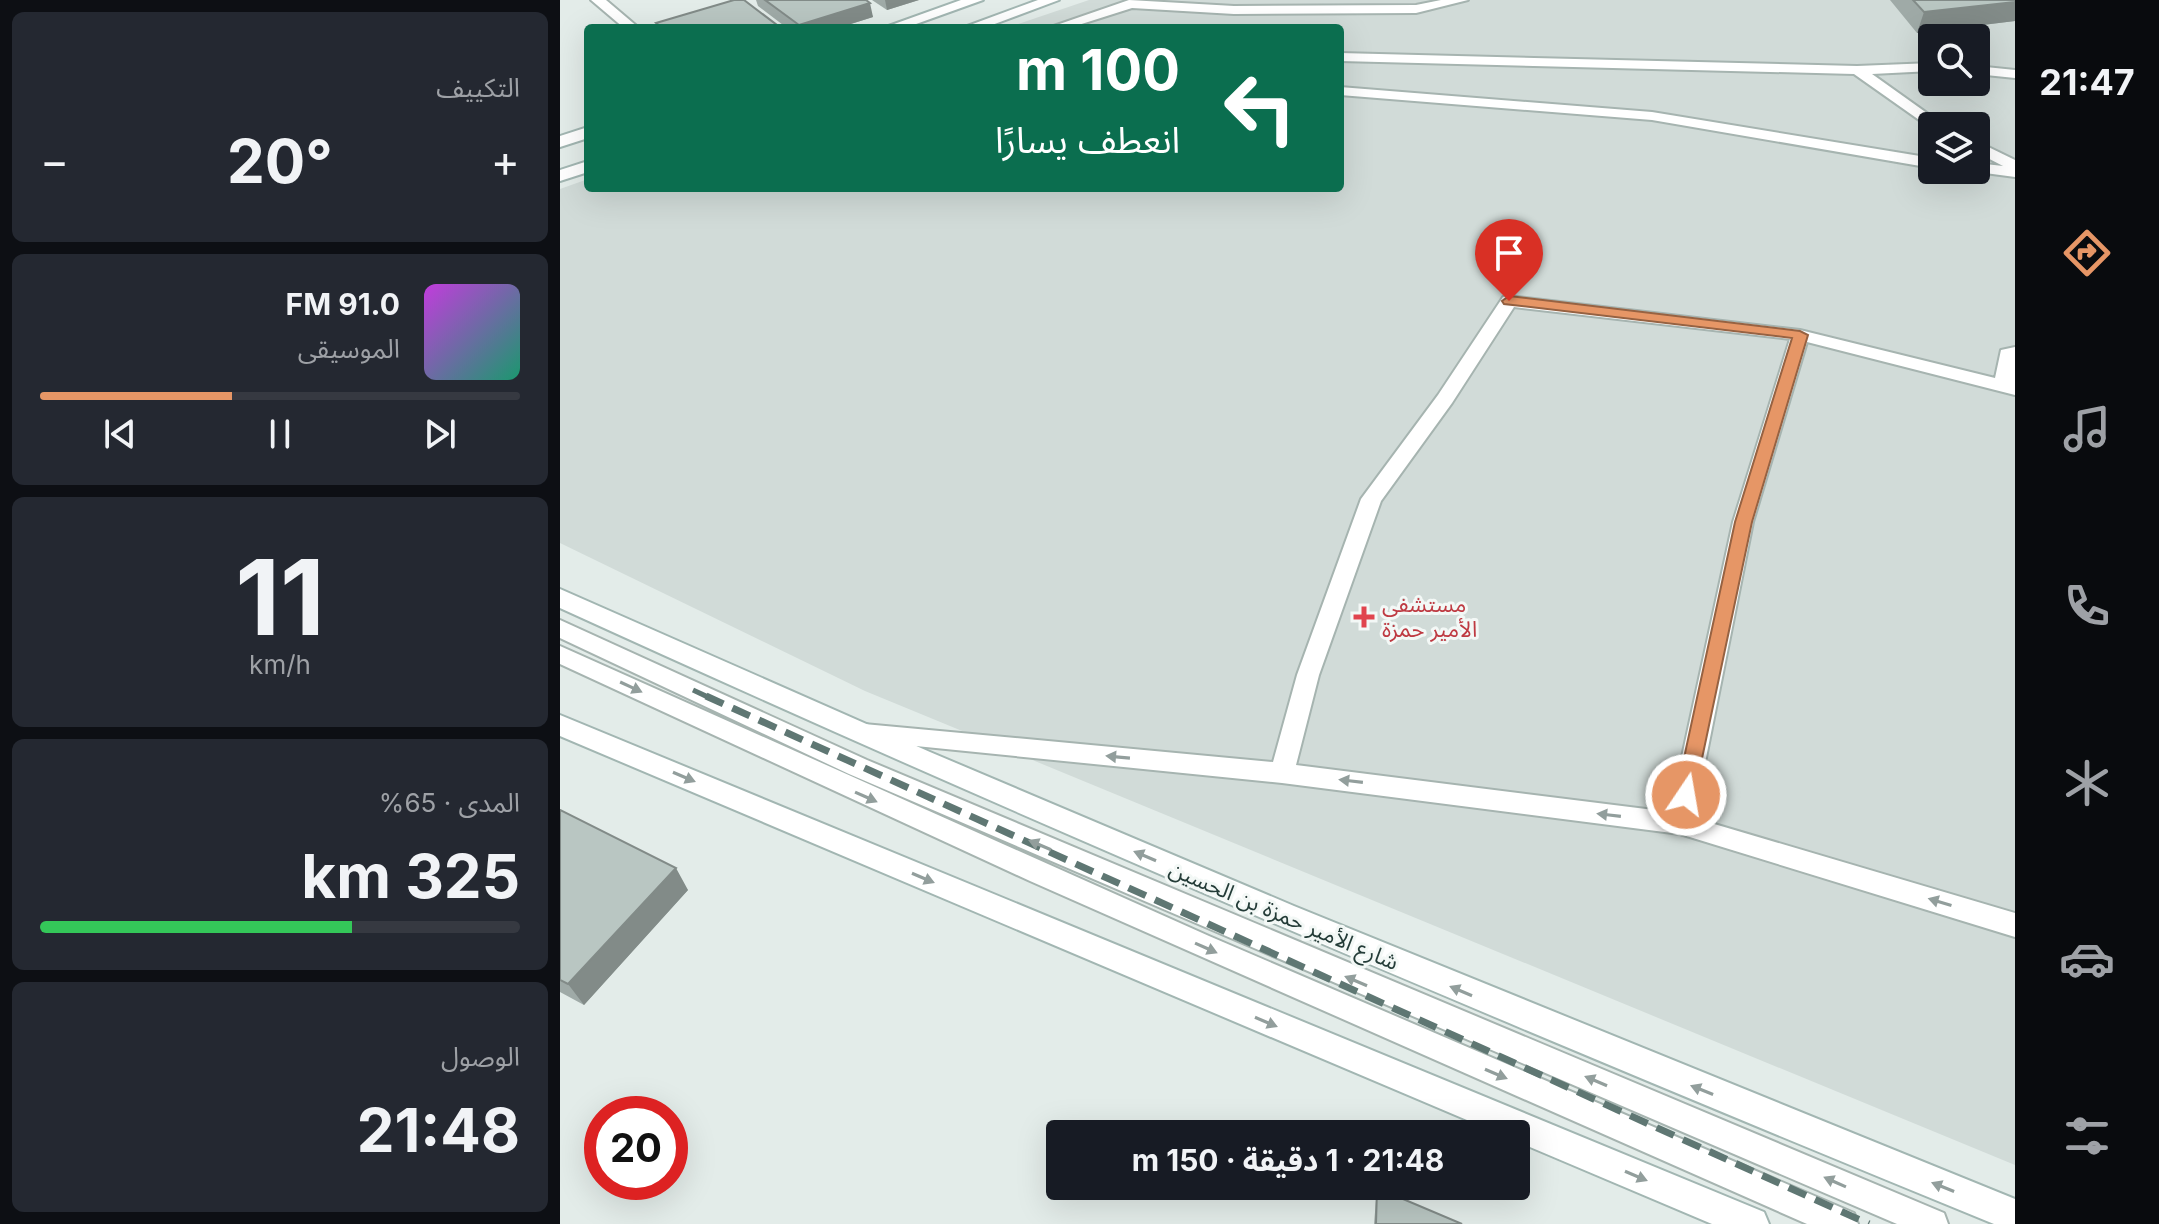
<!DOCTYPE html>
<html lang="ar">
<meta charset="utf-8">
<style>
body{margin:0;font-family:Inter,"Noto Sans Arabic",sans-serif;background:#242831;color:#f1f3f6;direction:rtl;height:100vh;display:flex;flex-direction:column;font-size:30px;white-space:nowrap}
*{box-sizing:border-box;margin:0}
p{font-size:26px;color:#9ea1a6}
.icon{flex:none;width:44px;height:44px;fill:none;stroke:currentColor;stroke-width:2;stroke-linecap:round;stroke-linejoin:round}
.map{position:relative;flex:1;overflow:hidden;direction:ltr}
.drawer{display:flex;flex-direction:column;gap:12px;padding:12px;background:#0d0f14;width:560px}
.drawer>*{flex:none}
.hud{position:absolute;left:24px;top:24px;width:760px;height:168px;border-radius:8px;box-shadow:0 8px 32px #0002;direction:rtl;background:#0b6e4f;color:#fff;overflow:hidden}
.buttons{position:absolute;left:1358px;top:24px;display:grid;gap:16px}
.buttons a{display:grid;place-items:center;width:72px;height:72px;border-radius:8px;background:#171b24;box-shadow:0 8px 32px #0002;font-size:40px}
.speed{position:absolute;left:24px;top:1096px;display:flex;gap:16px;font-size:40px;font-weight:700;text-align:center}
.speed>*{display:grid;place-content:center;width:104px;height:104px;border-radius:50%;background:#171b24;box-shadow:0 8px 32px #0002;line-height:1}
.speed .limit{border:12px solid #d22;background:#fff;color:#111}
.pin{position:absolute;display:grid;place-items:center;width:68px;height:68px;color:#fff;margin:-82px -34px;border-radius:50% 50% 50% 0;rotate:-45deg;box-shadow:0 0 8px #0007}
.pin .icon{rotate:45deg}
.me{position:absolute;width:88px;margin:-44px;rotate:12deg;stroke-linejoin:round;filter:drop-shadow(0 0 6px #0008)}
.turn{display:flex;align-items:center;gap:28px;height:168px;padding:0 32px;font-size:36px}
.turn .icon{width:104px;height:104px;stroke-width:2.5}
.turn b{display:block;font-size:56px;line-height:68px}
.big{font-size:60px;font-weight:700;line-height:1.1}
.drawer .widget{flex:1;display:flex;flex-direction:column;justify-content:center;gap:12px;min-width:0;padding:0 28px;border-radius:12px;background:#242831}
.drawer .dial{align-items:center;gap:0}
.dial b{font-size:104px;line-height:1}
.song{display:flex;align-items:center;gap:24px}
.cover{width:96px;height:96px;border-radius:12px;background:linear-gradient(135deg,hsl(290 70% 55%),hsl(160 70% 35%))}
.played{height:8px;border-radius:4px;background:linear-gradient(90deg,#e69666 40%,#363941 40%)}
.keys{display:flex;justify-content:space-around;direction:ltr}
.heat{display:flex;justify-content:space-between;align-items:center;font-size:44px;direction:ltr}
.charge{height:12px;border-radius:6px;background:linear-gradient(90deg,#34c759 65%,#363941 0)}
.trip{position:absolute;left:486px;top:1120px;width:484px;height:80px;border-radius:8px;background:#171b24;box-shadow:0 8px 32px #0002;font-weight:700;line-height:80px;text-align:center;direction:rtl}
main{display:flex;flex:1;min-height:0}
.dock{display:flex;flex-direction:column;width:144px;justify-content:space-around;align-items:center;background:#090b0e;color:#9ea1a6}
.dock .icon{width:56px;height:56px}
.dock .selected{color:#e69666}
.dock b{font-size:36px;color:#f1f3f6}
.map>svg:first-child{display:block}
.built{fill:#d1dbd8;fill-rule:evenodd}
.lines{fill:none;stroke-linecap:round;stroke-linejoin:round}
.lane-casing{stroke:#a6b4b0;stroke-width:4}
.secondary-casing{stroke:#a2b6b2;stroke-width:4}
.lane{fill:#fff;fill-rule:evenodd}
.secondary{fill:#fff;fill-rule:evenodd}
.rail-far1{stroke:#5f7773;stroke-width:5;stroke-dasharray:15 7;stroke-linecap:butt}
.rail{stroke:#5f7773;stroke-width:7;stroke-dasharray:19 10;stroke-linecap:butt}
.wall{fill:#9faaa7}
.shaded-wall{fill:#828b88}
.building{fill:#b9c6c2;stroke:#828b88;stroke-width:2}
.oneway{fill:#929e9c}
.route{fill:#e69666;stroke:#966242;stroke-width:2}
.health-dot{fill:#e0444e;stroke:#f3f8f6;stroke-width:3}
.labels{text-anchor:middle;stroke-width:6;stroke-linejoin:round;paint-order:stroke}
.health-label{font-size:22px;fill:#be3a42;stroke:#f3f8f6;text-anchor:start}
.street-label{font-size:22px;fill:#243c38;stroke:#f3f8f6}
</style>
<main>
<nav class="dock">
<b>21:47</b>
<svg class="icon selected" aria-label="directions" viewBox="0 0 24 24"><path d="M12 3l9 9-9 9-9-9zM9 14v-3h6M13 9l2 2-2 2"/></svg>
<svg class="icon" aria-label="music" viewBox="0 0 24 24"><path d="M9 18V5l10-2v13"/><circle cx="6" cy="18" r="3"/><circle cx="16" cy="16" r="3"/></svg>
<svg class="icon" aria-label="phone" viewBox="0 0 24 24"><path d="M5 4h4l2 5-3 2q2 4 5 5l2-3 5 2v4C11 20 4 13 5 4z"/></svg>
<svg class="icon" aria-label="climate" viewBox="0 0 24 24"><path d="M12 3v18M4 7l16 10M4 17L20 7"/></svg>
<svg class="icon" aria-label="car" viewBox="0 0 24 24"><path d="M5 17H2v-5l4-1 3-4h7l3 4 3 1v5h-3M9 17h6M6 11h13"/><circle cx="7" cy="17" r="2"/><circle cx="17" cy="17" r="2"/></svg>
<svg class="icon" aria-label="filters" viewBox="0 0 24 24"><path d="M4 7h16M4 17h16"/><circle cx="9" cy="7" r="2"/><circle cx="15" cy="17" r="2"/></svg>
</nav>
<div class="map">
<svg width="1455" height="1224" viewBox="0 0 1455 1224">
<rect width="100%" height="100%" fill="#e3ece9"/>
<!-- built -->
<path class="built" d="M 529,0 L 1455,0 L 1455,1165 L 305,691 L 0,543 L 0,189 L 28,179 L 28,188 L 780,188 L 780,28 L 446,28 ZM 1372,38 L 1416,38 L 1416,82 L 1372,82 ZM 1372,126 L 1416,126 L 1416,170 L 1372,170 Z"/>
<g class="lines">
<!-- lane casing -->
<g class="lane-casing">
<path id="lane" d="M 31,0 L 46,0 L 79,28 L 64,28 Z
M 569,0 L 674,6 L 856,5 L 881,0 L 908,0 L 856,13 L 674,14 L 572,8 L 509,28 L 488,28 Z
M 780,53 L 1297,66 L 1372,63 L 1372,71 L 1312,74 L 1385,126 L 1372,126 L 1372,129 L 1294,74 L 780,61 Z
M 1416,66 L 1455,70 L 1455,78 L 1416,74 Z
M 780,87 L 1092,112 L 1372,158 L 1372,168 L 1092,120 L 780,95 Z
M 1416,141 L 1455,160 L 1455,177 L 1410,171 L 1416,170 L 1416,163 L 1443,166 L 1416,152 Z
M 949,296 L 1240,330 L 1435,378 L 1441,350 L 1455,347 L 1455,395 L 1247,342 L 1193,522 L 1134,818 L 1455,913 L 1455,937 L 1120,834 L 722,783 L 296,740 L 292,733 L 296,726 L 304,724 L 713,762 L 737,675 L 801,499 L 878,395 L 943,297 ZM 954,307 L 1230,339 L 1173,522 L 1110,812 L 736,765 L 759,675 L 821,501 L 892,403 Z
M 0,620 L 307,760 L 1384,1213 L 1388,1224 L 1337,1224 L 289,774 L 0,638 Z
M 0,646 L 649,936 L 1294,1213 L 1298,1224 L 1247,1224 L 470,881 L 0,664 Z"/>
</g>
<!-- secondary casing -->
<g class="secondary-casing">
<path id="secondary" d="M 401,0 L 423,0 L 345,28 L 323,28 Z
M 478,0 L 499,0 L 424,28 L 402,28 Z
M 28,127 L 28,138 L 0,147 L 0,136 Z
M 28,161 L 28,172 L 0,181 L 0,170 Z
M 0,589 L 370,752 L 734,906 L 1455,1199 L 1455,1224 L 1434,1224 C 952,1027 473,824 0,608 Z
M 0,715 L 1204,1212 L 1209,1224 L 1152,1224 L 956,1141 L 956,1134 L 940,1134 L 0,736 Z"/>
</g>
<!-- lane -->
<use href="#lane" class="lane"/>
<!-- secondary -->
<use href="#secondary" class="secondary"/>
<!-- rail-far1 -->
<path class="rail-far1" d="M 133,690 L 150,698"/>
<!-- rail -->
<path class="rail" d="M 146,696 L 1309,1224"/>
</g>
<!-- wall -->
<path class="wall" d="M 196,0 L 306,0 L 313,17 L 278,28 L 227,28 L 198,6 Z
M 312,0 L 359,0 L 327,10 Z
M 1330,0 L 1455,0 L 1455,21 L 1357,33 Z
M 0,810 L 128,890 L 24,1005 L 0,992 Z
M 817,1188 L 902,1224 L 814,1224 Z"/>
<!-- shaded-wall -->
<path class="shaded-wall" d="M 325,0 L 359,0 L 327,10 Z
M 1455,2 L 1455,21 L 1357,33 L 1364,12 Z
M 310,3 L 313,17 L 278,28 L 239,28 L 239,25 Z
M 116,868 L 128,890 L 24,1005 L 8,984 Z"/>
<!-- building -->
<path class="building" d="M 174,0 L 184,0 L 221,28 L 102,28 L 96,23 Z
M 205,0 L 306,0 L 310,3 L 239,25 Z
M 1353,0 L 1455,0 L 1455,2 L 1364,12 Z
M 0,810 L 116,868 L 8,984 L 0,980 Z
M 817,1188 L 902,1224 L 816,1224 Z"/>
<!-- one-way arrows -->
<defs><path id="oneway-solid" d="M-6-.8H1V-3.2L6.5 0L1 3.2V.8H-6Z" transform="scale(2)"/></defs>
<g class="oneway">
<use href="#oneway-solid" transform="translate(71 687) rotate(25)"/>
<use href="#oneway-solid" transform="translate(558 757) rotate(-175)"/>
<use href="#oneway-solid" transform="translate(124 777) rotate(23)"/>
<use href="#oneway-solid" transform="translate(791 781) rotate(-173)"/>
<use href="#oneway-solid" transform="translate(306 797) rotate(24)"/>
<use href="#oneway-solid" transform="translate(1049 815) rotate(-173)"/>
<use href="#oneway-solid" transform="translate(480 845) rotate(-157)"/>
<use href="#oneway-solid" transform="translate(585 856) rotate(-157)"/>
<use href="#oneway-solid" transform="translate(363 878) rotate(23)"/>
<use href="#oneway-solid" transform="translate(1380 902) rotate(-163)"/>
<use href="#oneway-solid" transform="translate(646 948) rotate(24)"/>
<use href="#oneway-solid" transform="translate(796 981) rotate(-157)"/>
<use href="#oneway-solid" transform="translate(901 991) rotate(-157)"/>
<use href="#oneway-solid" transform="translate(706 1022) rotate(23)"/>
<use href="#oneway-solid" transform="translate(936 1074) rotate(23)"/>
<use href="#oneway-solid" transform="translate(1036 1081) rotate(-157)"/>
<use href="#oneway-solid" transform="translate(1142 1090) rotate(-158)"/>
<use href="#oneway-solid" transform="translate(1076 1176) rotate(23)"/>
<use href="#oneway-solid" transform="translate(1275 1182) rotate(-156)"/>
<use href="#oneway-solid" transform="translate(1383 1187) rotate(-158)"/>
</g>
<!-- route -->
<path class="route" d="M 949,296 L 1240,331 L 1248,335 L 1192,522 L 1133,801 L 1126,804 L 1119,801 L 1116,795 L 1175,522 L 1232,338 L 944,304 L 942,301 Z"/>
<!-- markers -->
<path class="health-dot" d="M800 605h8v8h8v8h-8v8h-8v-8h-8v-8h8z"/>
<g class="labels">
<!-- health labels -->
<g class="health-label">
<text x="822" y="612">مستشفى<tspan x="822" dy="25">الأمير حمزة</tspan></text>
</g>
<!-- street labels -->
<g class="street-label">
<text transform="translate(724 915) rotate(23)" y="8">شارع الأمير حمزة بن الحسين</text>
</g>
</g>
</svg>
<div class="buttons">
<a><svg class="icon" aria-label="search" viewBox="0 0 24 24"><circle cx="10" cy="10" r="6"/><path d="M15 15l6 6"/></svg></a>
<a><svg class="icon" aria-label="layers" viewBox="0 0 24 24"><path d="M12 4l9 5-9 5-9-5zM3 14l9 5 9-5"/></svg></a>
</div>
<div class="speed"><div class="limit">20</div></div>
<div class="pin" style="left:949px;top:301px;background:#d93025"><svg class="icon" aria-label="arrive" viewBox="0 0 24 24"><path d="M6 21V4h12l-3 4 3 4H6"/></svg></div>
<svg class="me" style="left:1126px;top:795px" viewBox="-20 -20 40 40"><circle r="17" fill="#e69666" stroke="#fff" stroke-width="3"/><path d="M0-11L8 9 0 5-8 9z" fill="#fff"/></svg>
<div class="trip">21:48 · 1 دقيقة · 150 m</div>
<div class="hud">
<div class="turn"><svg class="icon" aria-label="left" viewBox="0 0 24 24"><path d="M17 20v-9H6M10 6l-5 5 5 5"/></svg><div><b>100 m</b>انعطف يسارًا</div></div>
</div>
</div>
<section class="drawer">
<div class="widget"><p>التكييف</p>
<div class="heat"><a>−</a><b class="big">20°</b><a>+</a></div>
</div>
<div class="widget">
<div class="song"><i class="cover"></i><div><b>91.0 FM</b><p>الموسيقى</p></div></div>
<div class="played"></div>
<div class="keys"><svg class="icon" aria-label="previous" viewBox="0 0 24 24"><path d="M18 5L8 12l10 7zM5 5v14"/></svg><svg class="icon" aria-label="pause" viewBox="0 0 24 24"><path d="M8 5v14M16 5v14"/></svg><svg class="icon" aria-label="next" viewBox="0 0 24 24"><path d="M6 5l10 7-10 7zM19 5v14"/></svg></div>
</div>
<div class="widget dial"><b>11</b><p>km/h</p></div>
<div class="widget"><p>المدى · 65%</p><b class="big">325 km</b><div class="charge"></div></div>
<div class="widget"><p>الوصول</p><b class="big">21:48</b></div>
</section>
</main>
